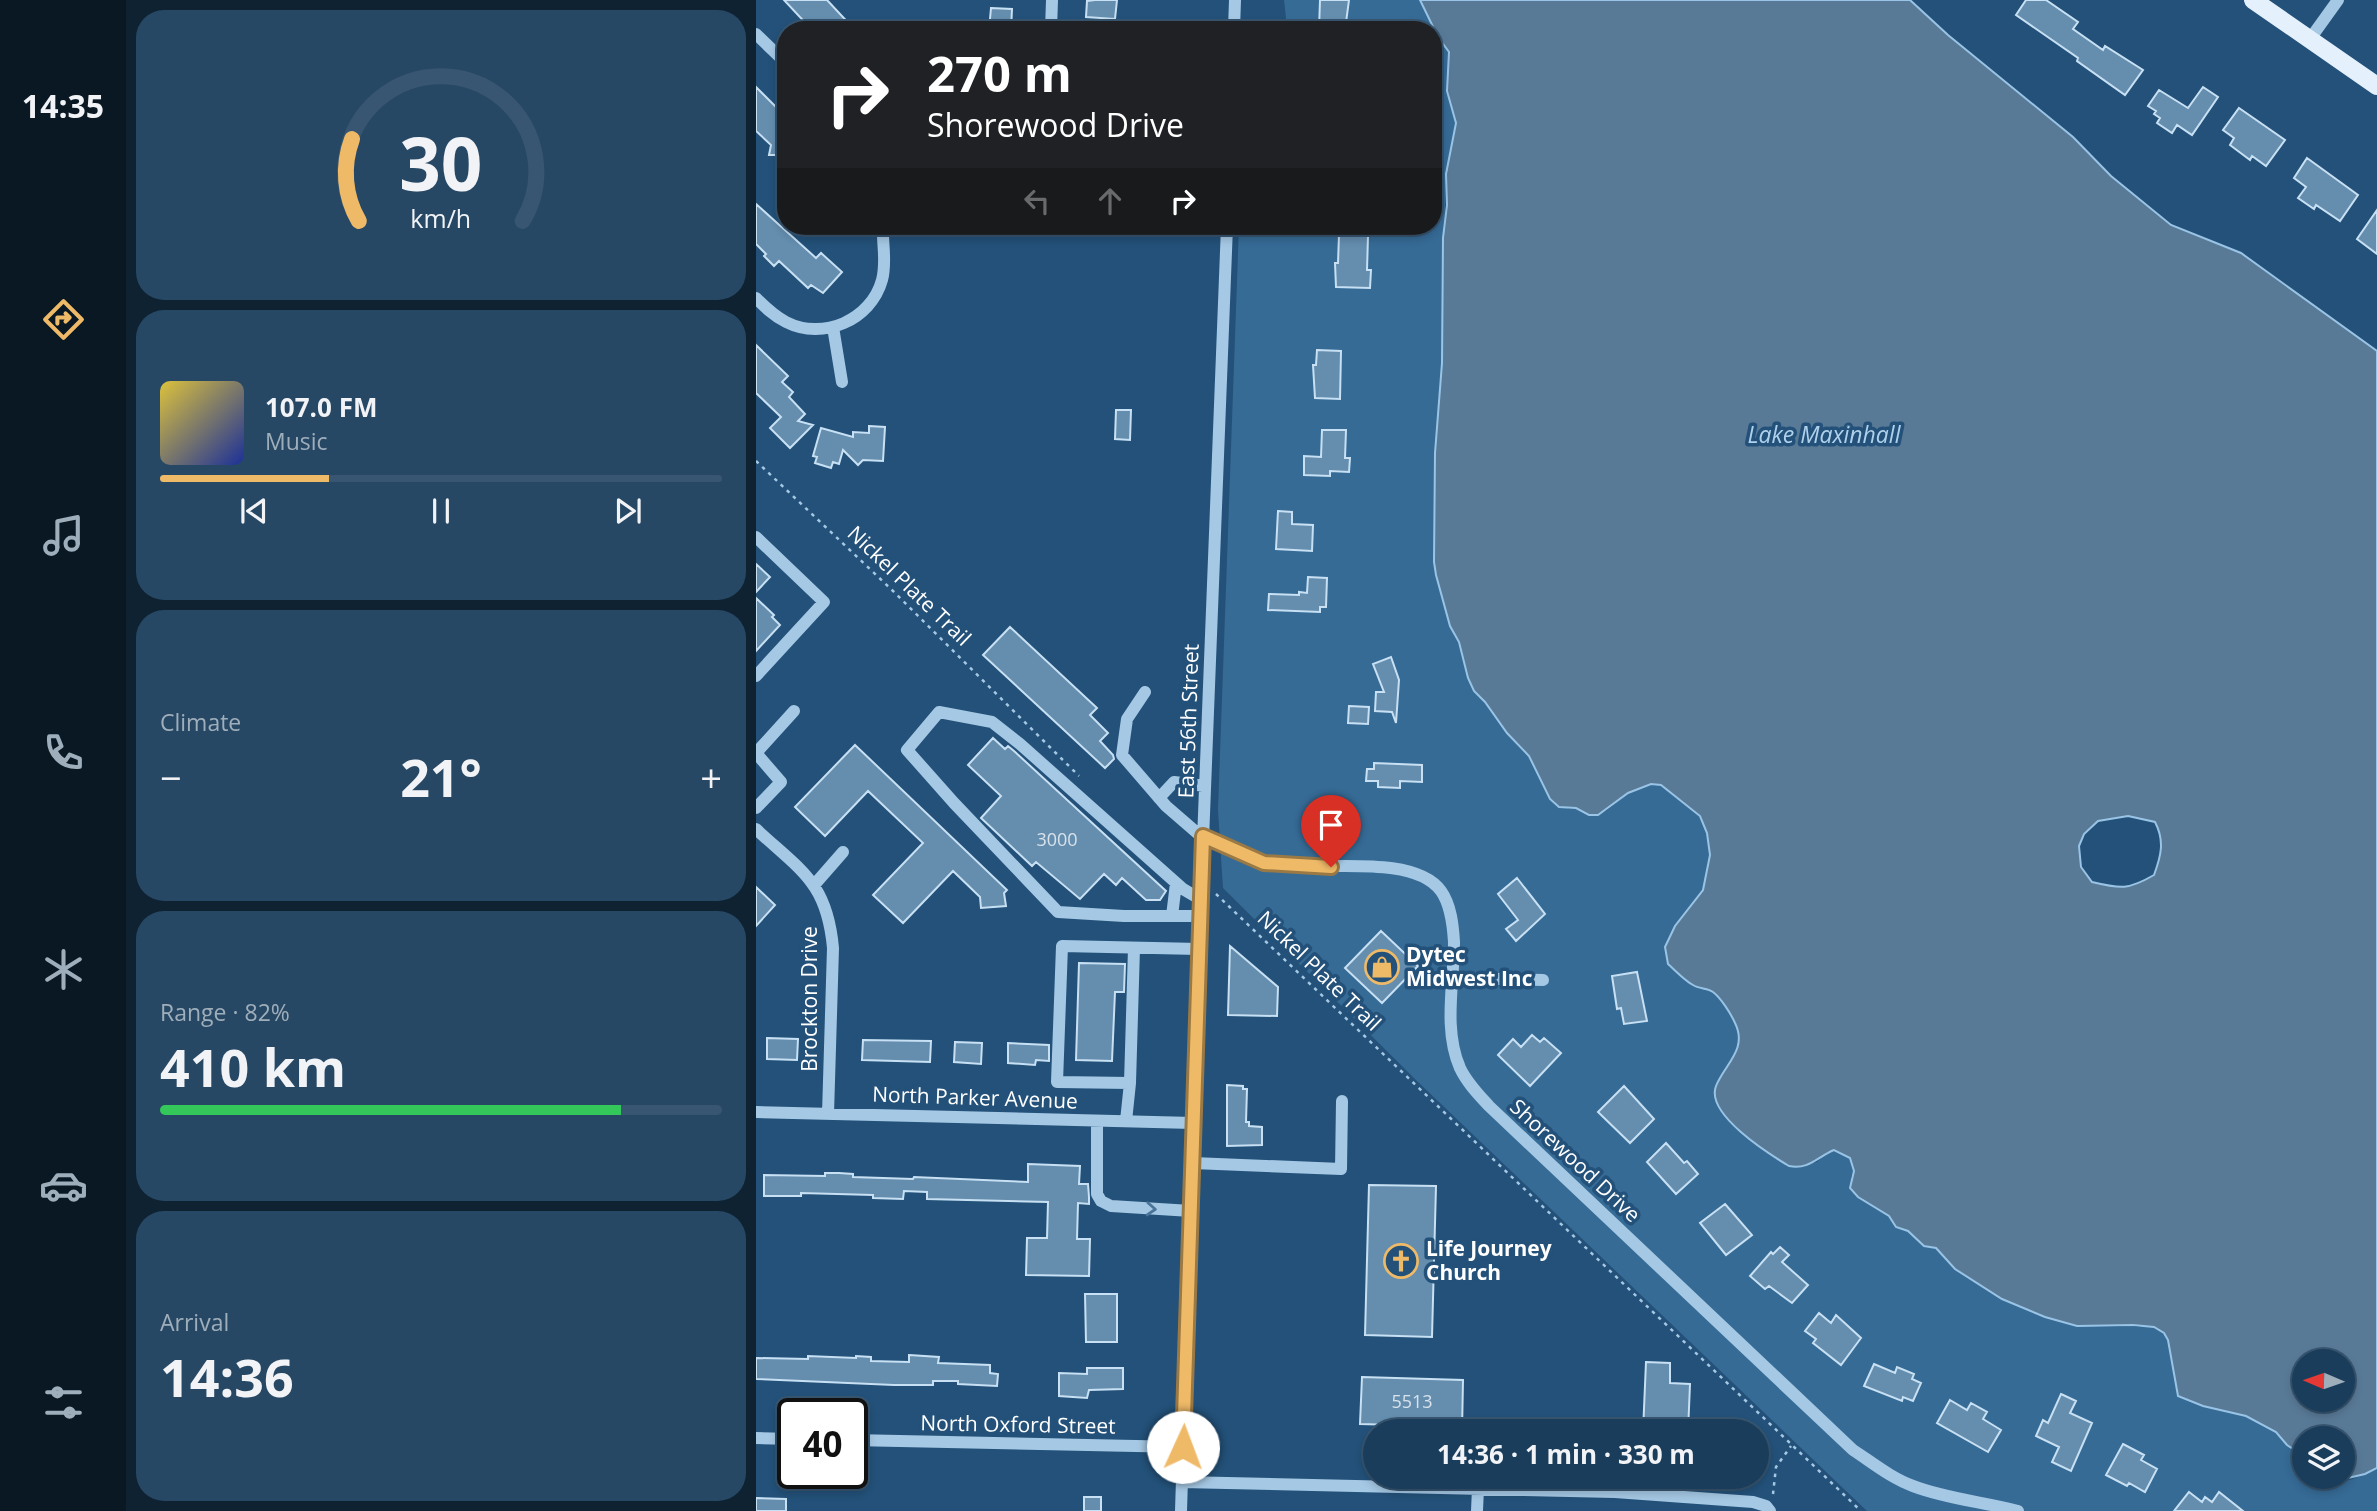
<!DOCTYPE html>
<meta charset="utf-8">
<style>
body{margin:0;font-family:"Open Sans",sans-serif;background:#274864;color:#f1f3f6;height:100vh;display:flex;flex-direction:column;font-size:26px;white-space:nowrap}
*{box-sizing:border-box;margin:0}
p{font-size:23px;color:#9faebb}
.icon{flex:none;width:38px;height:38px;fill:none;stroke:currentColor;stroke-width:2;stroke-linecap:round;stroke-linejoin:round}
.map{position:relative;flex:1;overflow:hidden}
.side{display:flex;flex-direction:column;gap:10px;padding:10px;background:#0e2232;width:630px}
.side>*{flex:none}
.guide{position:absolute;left:21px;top:21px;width:665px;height:214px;border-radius:28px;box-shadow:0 4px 10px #0003,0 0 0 2px #385671;background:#202124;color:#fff;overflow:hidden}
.needle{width:46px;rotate:272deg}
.fabs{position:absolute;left:1536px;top:1349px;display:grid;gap:14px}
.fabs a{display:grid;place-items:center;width:63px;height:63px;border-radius:50%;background:#1a3d5b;box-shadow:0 4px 10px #0003,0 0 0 2px #385671;font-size:35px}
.speed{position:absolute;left:21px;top:1398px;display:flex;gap:14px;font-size:35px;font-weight:700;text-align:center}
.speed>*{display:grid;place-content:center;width:91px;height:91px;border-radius:50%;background:#1a3d5b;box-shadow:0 4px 10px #0003,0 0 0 2px #385671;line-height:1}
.speed .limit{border:4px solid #111;border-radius:10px;background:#fff;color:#111}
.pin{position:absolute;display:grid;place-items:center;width:60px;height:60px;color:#fff;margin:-72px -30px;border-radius:50% 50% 50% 0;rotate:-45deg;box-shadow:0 0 7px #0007}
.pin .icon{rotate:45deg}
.me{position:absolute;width:77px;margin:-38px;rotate:2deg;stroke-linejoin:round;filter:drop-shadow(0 0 5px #0008)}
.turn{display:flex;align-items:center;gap:24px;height:147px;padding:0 35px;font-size:32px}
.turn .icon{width:91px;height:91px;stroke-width:2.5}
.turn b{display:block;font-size:49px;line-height:60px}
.lanes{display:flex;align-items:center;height:66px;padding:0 35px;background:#0003;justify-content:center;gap:35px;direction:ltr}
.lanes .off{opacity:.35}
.big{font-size:52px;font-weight:700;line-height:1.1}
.side .card{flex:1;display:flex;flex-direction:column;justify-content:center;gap:10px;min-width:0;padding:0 24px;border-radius:28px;background:#274864}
.side .dial{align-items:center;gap:0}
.dial svg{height:182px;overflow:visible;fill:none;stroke:#385671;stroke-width:7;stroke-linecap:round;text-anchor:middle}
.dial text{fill:#f1f3f6;stroke:none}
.song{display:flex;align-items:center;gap:21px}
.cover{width:84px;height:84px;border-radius:10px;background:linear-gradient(135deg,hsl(50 70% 55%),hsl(230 70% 35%))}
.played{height:7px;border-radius:4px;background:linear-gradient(90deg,#efba68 30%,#385671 30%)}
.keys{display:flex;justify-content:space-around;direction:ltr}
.heat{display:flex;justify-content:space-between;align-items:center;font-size:38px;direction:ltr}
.charge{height:10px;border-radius:5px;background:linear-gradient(90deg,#34c759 82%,#385671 0)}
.trip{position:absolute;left:607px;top:1419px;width:406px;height:70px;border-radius:35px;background:#1a3d5b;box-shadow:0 4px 10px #0003,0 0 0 2px #385671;font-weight:700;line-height:70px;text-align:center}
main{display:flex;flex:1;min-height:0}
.dock{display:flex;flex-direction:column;width:126px;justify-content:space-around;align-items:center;background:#0a1824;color:#9faebb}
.dock .icon{width:49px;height:49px}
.dock .active{color:#efba68}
.dock b{font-size:32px;color:#f1f3f6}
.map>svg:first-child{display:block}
.green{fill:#366b96}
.water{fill:#597a97;stroke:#99c4e5;stroke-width:2;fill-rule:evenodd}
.building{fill:#648dae;stroke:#c7e0f3;stroke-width:2}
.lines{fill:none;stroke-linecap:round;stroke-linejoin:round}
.path{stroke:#a5c8e4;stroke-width:2.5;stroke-dasharray:3.5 5;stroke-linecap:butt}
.minor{stroke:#a5c8e4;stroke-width:12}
.major{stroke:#e4f0fc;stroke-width:18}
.oneway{stroke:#4a7599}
.route-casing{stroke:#9b7944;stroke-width:18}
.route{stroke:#efba68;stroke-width:12}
.labels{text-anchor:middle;stroke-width:7;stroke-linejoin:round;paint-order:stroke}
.number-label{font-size:18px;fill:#d8e2eb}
.street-label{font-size:21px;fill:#fff;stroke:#235179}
.poi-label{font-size:21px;font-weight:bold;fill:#fff;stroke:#235179;text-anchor:start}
.water-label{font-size:23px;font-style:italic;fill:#b0d1ec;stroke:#235179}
</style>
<main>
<nav class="dock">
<b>14:35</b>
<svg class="icon active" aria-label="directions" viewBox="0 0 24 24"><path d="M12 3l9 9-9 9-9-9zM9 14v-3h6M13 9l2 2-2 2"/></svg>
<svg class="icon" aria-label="music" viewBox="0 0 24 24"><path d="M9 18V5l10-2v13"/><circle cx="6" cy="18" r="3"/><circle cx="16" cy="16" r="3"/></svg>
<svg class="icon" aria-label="phone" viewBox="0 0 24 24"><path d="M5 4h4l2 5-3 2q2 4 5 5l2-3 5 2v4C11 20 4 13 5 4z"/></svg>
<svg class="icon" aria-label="climate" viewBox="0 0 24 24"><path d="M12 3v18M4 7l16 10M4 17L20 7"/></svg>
<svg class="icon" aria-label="car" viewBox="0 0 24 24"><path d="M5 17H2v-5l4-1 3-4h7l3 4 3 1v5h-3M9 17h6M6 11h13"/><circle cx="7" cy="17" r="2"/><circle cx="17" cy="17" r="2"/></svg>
<svg class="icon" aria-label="filters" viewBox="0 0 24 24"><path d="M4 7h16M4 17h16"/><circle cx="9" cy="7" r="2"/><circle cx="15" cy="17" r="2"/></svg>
</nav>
<section class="side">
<div class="card dial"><svg viewBox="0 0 100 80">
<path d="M14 69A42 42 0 1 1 86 69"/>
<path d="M14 69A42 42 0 0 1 11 33" stroke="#efba68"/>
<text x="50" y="56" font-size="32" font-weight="700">30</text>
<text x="50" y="72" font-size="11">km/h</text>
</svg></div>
<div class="card">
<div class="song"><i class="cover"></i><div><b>107.0 FM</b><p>Music</p></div></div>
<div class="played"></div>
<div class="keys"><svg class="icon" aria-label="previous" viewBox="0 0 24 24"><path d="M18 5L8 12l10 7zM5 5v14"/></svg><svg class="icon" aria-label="pause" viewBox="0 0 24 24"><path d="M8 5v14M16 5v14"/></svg><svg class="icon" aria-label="next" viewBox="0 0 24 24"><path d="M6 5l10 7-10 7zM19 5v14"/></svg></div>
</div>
<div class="card"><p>Climate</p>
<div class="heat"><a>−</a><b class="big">21°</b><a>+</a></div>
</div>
<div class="card"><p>Range · 82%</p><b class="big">410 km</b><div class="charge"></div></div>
<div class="card"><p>Arrival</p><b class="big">14:36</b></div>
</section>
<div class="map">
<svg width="1621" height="1511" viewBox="0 0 1621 1511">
<rect width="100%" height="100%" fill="#235179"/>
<!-- green -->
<path class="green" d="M 528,0 L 664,0 L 682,37 L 693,52 L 691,91 L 700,123 L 690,174 L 686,363 L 679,453 L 678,562 L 694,626 L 703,642 L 712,678 L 741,720 L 773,756 L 789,788 L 813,809 L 820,808 L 833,815 L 850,811 L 872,793 L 895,784 L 905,785 L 924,799 L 944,816 L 951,833 L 954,855 L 947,890 L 941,900 L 937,986 C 944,987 953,988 958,993 C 968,1003 988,1031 983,1045 C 978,1061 967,1075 959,1088 L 978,1127 L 1033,1166 L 1061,1162 L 1069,1154 L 1078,1150 L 1094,1158 L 1098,1171 L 1095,1177 L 1102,1197 L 1133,1216 L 1140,1226 L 1152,1231 L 1168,1246 L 1180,1248 L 1199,1269 L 1246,1299 L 1274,1311 L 1321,1326 L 1398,1327 L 1408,1333 L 1412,1340 L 1422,1396 L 1470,1412 L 1490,1416 L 1520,1432 L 1531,1445 L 1543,1453 L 1549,1464 L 1549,1477 L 1553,1477 L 1560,1486 C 1581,1484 1603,1479 1621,1468 L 1621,1511 L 1111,1511 L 661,1081 L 467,888 L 462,810 L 483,226 L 677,226 L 677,30 L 521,30 L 530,18 Z"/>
<!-- water -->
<path class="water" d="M 664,0 L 1154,0 L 1192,35 L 1317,137 L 1355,176 L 1415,225 L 1485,253 L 1621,351 L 1621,1468 L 1609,1474 L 1592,1478 L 1573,1489 L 1560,1486 L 1553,1477 L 1587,1477 L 1587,1438 L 1549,1438 L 1549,1464 L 1543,1453 L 1531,1445 L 1520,1432 L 1490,1416 L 1447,1406 L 1422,1396 L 1412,1340 L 1408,1333 L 1398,1327 L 1377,1325 L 1321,1326 L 1289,1317 L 1246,1299 L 1199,1269 L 1180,1248 L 1168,1246 L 1152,1231 L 1140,1227 L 1133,1216 L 1102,1197 L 1094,1188 L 1098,1171 L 1094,1158 L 1078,1150 C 1061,1157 1053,1170 1033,1166 C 1013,1154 949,1114 960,1086 C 969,1064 992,1049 979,1023 C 975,1014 965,998 957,992 C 952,988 943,989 937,985 C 928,980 920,971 912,964 L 909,947 L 919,926 L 947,890 L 954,855 L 951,833 L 944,816 L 905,785 L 895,784 L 872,793 L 842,815 L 833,815 L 820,808 L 803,807 L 794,799 L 773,756 L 751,733 L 729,702 L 718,691 L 712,678 L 703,642 L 694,626 L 680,575 L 678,562 L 679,453 L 686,363 L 687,238 L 691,205 L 690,174 L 700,123 L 691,91 L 693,52 L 682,37 ZM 1372,816 L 1399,822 C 1409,841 1405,856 1398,875 C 1372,890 1365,889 1336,882 L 1325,867 L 1323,846 L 1328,834 L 1342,821 ZM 1549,1362 L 1587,1362 L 1587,1400 L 1549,1400 Z"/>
<!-- building -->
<path class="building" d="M 28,0 L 71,0 L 99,30 L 56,30 Z
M 339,0 L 361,0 L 359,19 L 330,17 L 331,1 Z
M 564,0 L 593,0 L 589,30 L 563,30 Z
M 1270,0 L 1290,0 L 1322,22 L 1317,29 L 1347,50 L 1349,46 L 1387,70 L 1369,95 L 1321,61 L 1322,58 L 1260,15 Z
M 235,8 L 256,9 L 255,30 L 233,30 Z
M 0,87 L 30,117 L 30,150 L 25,155 L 13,155 L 15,145 L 0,131 Z
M 1447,87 L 1462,97 L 1436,135 L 1421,125 L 1416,133 L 1401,123 L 1404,118 L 1398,114 L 1400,111 L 1392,106 L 1403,90 L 1432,108 Z
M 1483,108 L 1529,140 L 1510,166 L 1496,156 L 1494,160 L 1474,145 L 1478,138 L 1467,130 Z
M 1551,158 L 1602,195 L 1584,221 L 1560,205 L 1558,209 L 1542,198 L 1550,187 L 1538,178 Z
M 0,204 L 60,258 L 65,253 L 86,272 L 67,293 L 55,285 L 52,288 L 23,261 L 18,266 L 8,256 L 10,254 L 0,244 Z
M 1621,210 L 1621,254 L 1601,239 Z
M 583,235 L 612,236 L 611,270 L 615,270 L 614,288 L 580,287 L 579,263 L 582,263 Z
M 0,345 L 32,376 L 26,382 L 37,392 L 33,397 L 49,414 L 42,421 L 57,425 L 34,448 L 14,428 L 25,417 L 0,393 Z
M 561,350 L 585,351 L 584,399 L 559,398 L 557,365 L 560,365 Z
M 360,410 L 375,410 L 374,440 L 359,439 Z
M 113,426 L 129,427 L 127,461 L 107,460 L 102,465 L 87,450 L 83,464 L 77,462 L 75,468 L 59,463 L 61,457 L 57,456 L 65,428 L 97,437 L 97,432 L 113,433 Z
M 566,430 L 590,430 L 589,458 L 594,458 L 593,472 L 574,471 L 574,476 L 548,475 L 548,456 L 565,457 Z
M 522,511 L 536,512 L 536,524 L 557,525 L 556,551 L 520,549 Z
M 0,564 L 14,577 L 0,592 Z
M 552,577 L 571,578 L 570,607 L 564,607 L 564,612 L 512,610 L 513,594 L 543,595 L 543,592 L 551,593 Z
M 0,598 L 18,615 L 16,617 L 24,625 L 0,651 Z
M 254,627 L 341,708 L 334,715 L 352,733 L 344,741 L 357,755 L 358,759 L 349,768 L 227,655 Z
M 635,657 L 643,680 L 640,723 L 636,712 L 619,711 L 620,692 L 628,692 L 617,664 Z
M 593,706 L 613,707 L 612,724 L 592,723 Z
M 237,738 L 249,749 L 252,746 L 258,751 L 410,891 L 404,900 L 390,900 L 366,878 L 360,885 L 348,874 L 324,899 L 280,862 L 276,866 L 225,818 L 245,796 L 212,765 Z
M 99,745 L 251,890 L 248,893 L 250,906 L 225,908 L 224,897 L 197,871 L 147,923 L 117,895 L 167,843 L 112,791 L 69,836 L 39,807 Z
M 618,763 L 666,765 L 666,782 L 644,781 L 644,788 L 622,787 L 622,781 L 610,781 L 611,769 L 618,769 Z
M 761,878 L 789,914 L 760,941 L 750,929 L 762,920 L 742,894 Z
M 0,887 L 19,905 L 0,926 Z
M 625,931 L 662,966 L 626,1003 L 589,968 Z
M 474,946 L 522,987 L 521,1016 L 472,1015 Z
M 323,963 L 369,964 L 368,992 L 359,992 L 356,1061 L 320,1060 Z
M 881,972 L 891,1021 L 868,1024 L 865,1008 L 861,1009 L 856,976 Z
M 776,1035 L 784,1042 L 788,1038 L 805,1053 L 774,1086 L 742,1055 L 757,1039 L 765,1047 Z
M 11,1038 L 42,1039 L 41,1060 L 11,1059 Z
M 107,1040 L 175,1041 L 174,1062 L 106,1060 Z
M 199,1042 L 226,1043 L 225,1064 L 198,1062 Z
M 252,1043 L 293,1045 L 293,1061 L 280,1060 L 279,1065 L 252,1063 Z
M 471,1085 L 487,1086 L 487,1089 L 491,1089 L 490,1122 L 493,1122 L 493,1126 L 506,1127 L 506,1145 L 471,1146 Z
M 868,1086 L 898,1119 L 874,1143 L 842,1112 Z
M 910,1143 L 928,1163 L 931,1161 L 942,1174 L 920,1194 L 891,1162 Z
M 272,1164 L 324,1166 L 323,1184 L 332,1184 L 333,1197 L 333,1204 L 322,1203 L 321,1239 L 334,1239 L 333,1276 L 270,1275 L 271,1238 L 291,1238 L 292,1202 L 171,1199 L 171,1192 L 148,1191 L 147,1199 L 117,1198 L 117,1195 L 45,1193 L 45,1196 L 8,1196 L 8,1175 L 69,1176 L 69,1173 L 83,1173 L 97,1174 L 97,1177 L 157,1179 L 158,1177 L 272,1182 Z
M 613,1185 L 680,1186 L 676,1337 L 609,1335 Z
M 969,1204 L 996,1235 L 970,1255 L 944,1223 Z
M 1024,1247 L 1033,1255 L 1026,1262 L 1052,1285 L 1036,1303 L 1013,1286 L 1009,1289 L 994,1276 L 1015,1252 L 1017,1254 Z
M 329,1294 L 361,1294 L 361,1342 L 330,1342 Z
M 1063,1313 L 1075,1323 L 1080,1315 L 1105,1338 L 1085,1365 L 1057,1343 L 1060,1339 L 1049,1331 Z
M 153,1355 L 183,1357 L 182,1363 L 234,1365 L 234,1373 L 242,1374 L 241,1386 L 202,1384 L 202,1381 L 177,1381 L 177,1385 L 138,1385 L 0,1379 L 0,1358 L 52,1359 L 52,1356 L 100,1358 L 100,1356 L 115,1357 L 115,1361 L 153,1362 Z
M 890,1362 L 914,1363 L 914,1383 L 934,1384 L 932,1432 L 887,1432 Z
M 1118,1364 L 1139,1373 L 1141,1367 L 1158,1374 L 1156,1379 L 1165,1383 L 1157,1401 L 1147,1397 L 1146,1401 L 1108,1386 Z
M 331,1368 L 367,1368 L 367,1389 L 333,1390 L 331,1398 L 303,1396 L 303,1373 L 331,1374 Z
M 606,1377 L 707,1380 L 706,1432 L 678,1432 L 678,1426 L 604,1424 Z
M 1305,1394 L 1320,1401 L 1314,1413 L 1336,1423 L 1315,1471 L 1296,1462 L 1303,1447 L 1280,1436 L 1287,1420 L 1292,1423 Z
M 1194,1400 L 1211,1410 L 1215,1403 L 1231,1412 L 1227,1419 L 1245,1430 L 1232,1452 L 1181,1423 Z
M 1367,1444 L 1388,1455 L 1385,1460 L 1401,1469 L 1389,1492 L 1373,1483 L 1371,1486 L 1350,1475 Z
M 1433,1492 L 1446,1502 L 1449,1497 L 1456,1502 L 1463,1492 L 1487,1511 L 1418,1511 Z
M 328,1497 L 345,1497 L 345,1511 L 328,1511 Z
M 0,1498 L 30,1499 L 30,1511 L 0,1511 Z"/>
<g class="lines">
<!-- path -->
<path class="path" d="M 0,461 L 136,590 L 323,776
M 460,894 L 1105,1511
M 1017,1494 L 1020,1467 L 1035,1446"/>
<!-- minor -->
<path class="minor" d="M 295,30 L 296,0
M 478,30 L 479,0
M 0,34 L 30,63
M 1554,39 L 1582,0
M 0,298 C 9,307 18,316 30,322 C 67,341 115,320 126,280 C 131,262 126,244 127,226
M 77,327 L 86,382
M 0,537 L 68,602 L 0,676
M 389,692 L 371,719 L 366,755 L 410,806 L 447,838
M 403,798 L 418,782 L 449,786
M 0,808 L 25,782 L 0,753 L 38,711
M 0,829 C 45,871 71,882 77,948 L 72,1114
M 447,836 C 471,847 495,861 521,865 C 563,871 658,853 685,891 C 695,905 697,925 698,942 C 698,983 687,1029 704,1068 C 711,1083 723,1095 733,1106 L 1097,1450 C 1117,1463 1135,1478 1157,1486 C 1191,1499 1228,1502 1262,1511
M 59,884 L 87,852
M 416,916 L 420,883
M 444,916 L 368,916 L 302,912 L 198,803 L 151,750 L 183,712 L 236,722 L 264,744 L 427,889 L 444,899
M 378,948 L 374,1083 L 301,1082 L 306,946 L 443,949
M 698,978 L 787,980
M 0,1112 L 437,1123
M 341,1121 L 341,1194 L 345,1201 L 355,1206 L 435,1211
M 370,1121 L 374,1083
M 437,1163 L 585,1169 L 586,1101
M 0,1438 L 37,1439
M 96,1440 L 427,1447
M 426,1482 L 859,1492 L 997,1502 L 1010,1506 L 1014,1511
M 425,1511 L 445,891 L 471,226
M 721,1511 L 722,1488"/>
<!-- major -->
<path class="major" d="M 1497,0 L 1621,86"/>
</g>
<!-- one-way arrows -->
<defs><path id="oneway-chevron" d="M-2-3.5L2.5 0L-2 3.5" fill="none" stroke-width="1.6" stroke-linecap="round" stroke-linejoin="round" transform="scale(1.75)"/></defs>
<use class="oneway" href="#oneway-chevron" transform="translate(395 1209) rotate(3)"/>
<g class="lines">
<!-- route casing -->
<g class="route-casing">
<path id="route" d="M 427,1447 L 447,836 L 508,863 L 575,867"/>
</g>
<!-- route -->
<use href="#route" class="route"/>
</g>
<!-- icons -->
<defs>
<g id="shop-ring" transform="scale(1.75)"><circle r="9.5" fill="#235179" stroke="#efba68" stroke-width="1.5"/><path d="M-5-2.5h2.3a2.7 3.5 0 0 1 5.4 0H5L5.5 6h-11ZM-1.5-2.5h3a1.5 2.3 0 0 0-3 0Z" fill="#efba68"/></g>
<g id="church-ring" transform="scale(1.75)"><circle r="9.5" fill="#235179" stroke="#efba68" stroke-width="1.5"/><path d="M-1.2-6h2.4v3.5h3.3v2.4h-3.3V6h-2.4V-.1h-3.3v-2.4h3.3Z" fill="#efba68"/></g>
</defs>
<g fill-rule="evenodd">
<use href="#shop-ring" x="626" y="967"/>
<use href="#church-ring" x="645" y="1261"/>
</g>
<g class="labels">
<!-- number labels -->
<g class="number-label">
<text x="301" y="846">3000</text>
<text x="656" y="1408">5513</text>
</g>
<!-- street labels -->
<g class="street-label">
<text transform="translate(153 586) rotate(44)" y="7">Nickel Plate Trail</text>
<text transform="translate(433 721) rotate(-88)" y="7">East 56th Street</text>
<text transform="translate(563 971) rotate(44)" y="7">Nickel Plate Trail</text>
<text transform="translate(54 999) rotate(-90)" y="7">Brockton Drive</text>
<text transform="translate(219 1098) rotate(2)" y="7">North Parker Avenue</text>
<text transform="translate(819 1161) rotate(43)" y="7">Shorewood Drive</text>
<text transform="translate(262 1425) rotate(1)" y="7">North Oxford Street</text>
</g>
<!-- poi labels -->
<g class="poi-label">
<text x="650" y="962">Dytec<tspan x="650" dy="24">Midwest Inc</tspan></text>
<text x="670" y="1256">Life Journey<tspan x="670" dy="24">Church</tspan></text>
</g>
<!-- water labels -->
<g class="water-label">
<text x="1068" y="443">Lake Maxinhall</text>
</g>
</g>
</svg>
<div class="fabs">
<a><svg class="needle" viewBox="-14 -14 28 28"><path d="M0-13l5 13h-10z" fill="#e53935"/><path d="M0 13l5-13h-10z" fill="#9faebb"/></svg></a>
<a><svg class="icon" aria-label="layers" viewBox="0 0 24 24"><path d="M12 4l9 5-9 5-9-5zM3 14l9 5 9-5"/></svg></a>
</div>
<div class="speed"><div class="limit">40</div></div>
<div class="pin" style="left:575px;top:867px;background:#d93025"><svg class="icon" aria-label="arrive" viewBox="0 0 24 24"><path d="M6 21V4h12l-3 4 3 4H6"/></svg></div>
<svg class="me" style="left:427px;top:1447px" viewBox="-20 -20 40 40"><circle r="19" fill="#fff"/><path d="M0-13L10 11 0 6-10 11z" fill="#efba68"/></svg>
<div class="trip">14:36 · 1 min · 330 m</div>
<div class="guide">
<div class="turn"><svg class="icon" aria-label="right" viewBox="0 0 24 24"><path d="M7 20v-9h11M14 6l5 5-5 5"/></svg><div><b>270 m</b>Shorewood Drive</div></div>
<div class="lanes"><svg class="icon off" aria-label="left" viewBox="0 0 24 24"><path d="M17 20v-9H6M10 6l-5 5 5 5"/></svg><svg class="icon off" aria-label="ahead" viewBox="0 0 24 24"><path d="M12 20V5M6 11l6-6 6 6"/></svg><svg class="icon" aria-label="right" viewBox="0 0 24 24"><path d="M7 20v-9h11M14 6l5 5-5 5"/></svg></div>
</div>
</div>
</main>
